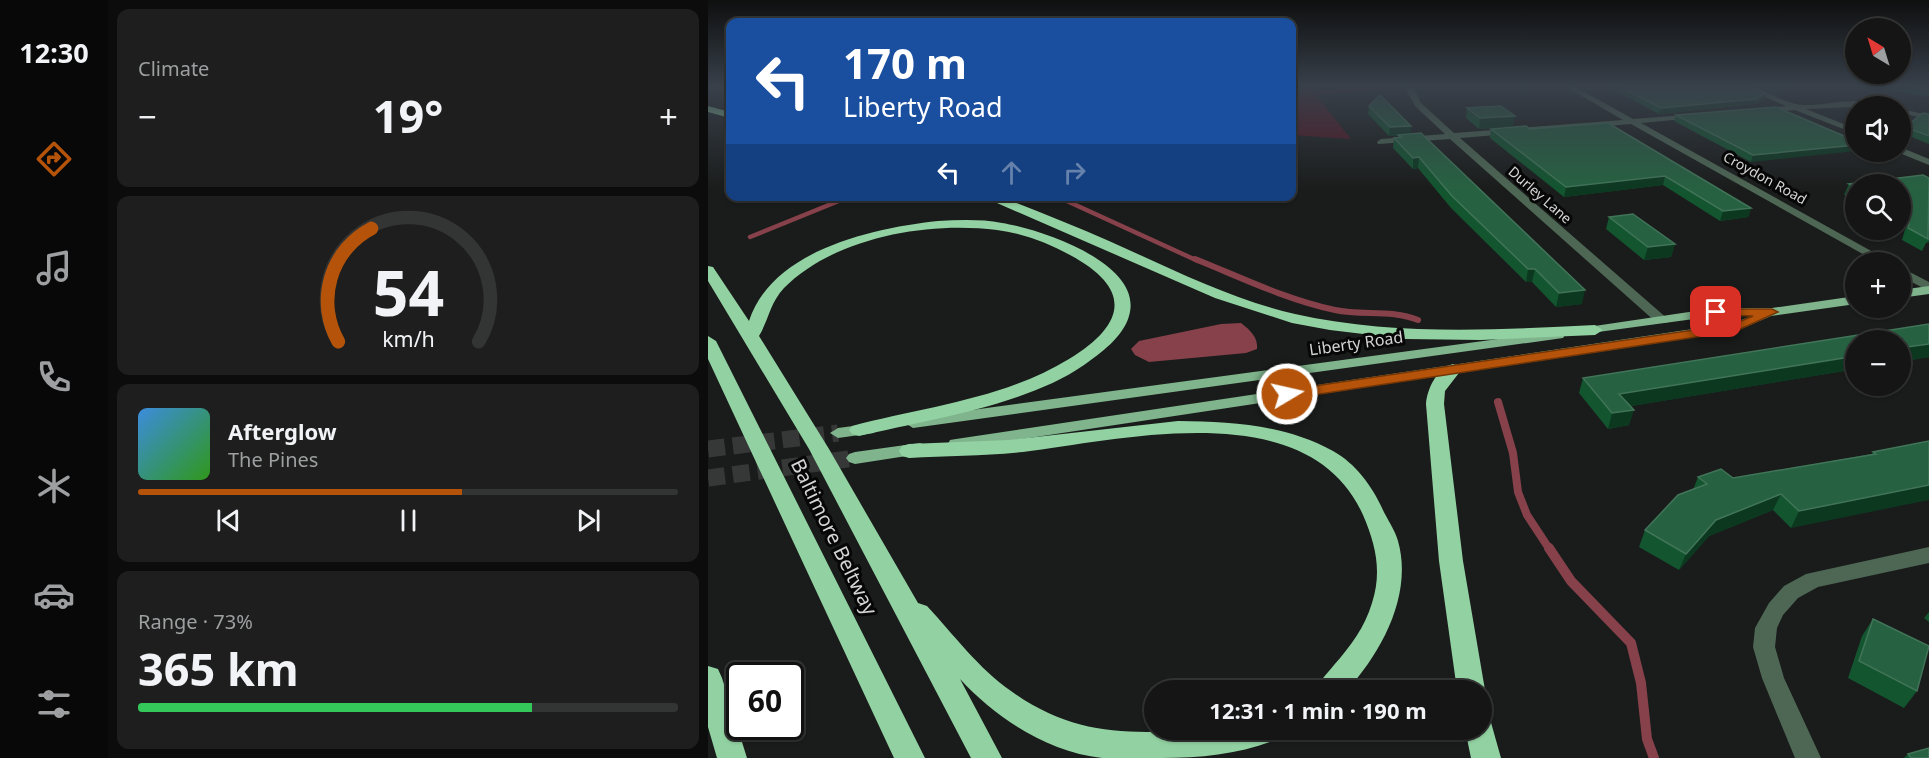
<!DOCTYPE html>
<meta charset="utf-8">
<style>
body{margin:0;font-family:"Noto Sans",sans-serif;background:#1d1e1d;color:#f1f3f6;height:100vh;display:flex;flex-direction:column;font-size:22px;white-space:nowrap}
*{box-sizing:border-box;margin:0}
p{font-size:20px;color:#9d9fa0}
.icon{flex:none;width:33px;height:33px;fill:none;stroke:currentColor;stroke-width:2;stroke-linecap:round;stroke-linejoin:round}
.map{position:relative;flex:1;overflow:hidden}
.details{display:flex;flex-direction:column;gap:9px;padding:9px;background:#0b0c0b;width:600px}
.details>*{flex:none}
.hud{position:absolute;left:18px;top:18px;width:570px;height:183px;border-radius:12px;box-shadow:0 2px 4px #0004,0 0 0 2px #333434;background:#1a4fa0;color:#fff;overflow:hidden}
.needle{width:39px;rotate:322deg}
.fabs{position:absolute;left:1137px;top:18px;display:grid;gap:12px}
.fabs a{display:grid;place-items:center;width:66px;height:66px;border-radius:50%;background:#141514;box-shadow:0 2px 4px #0004,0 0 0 2px #333434;font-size:30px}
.speed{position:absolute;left:18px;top:662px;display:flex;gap:12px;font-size:30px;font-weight:700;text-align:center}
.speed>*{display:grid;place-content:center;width:78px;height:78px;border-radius:50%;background:#141514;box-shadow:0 2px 4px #0004,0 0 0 2px #333434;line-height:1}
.speed .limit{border:3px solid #111;border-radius:9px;background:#fff;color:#111}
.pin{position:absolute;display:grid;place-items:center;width:51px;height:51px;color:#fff;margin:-26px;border-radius:12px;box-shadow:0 3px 9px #0006}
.me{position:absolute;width:66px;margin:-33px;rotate:81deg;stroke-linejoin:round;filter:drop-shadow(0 0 4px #0008)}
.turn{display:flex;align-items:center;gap:21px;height:126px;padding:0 18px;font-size:27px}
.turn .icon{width:78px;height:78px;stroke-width:2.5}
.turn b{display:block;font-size:42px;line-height:51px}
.lanes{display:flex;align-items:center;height:57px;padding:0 18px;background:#0003;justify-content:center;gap:30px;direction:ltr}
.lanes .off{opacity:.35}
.big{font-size:45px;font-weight:700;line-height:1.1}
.details .card{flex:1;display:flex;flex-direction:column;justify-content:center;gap:9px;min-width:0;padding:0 21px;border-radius:12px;background:#1d1e1d}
.details .dial{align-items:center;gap:0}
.dial svg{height:156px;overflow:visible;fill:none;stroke:#333434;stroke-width:7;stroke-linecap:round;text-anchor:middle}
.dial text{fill:#f1f3f6;stroke:none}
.song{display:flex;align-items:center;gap:18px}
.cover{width:72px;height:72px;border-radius:9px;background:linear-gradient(135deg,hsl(210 70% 55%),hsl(110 70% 35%))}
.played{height:6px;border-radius:3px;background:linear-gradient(90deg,#b45309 60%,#333434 60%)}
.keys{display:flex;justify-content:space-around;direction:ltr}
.heat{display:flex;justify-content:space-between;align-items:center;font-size:33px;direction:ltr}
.charge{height:9px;border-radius:4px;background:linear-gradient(90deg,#34c759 73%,#333434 0)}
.trip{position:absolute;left:436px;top:680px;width:348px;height:60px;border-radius:30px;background:#141514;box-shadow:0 2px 4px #0004,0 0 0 2px #333434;font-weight:700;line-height:60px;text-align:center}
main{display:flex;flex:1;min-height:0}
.tabs{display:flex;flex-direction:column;width:108px;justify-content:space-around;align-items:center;background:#080808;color:#9d9fa0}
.tabs .icon{width:42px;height:42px}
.tabs .current{color:#b45309}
.tabs b{font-size:27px;color:#f1f3f6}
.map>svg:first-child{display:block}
.green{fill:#52131f}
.water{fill:#86414a}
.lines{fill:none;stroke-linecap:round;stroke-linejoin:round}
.stream-far3{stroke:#86414a;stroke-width:4.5}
.stream-far2{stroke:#86414a;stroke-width:6}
.stream-far1{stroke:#86414a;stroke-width:8}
.stream{stroke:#86414a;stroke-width:10}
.major-tunnel{stroke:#363837;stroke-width:17;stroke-dasharray:17 8;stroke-linecap:butt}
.minor{fill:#4e6754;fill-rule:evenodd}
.major{fill:#7fb48c;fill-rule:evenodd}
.highway{fill:#92d2a2;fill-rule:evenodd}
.wall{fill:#12552f}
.shaded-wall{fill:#0c3820}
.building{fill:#266241;stroke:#417458;stroke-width:1.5}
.route{fill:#b45309;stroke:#753606;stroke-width:1.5}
.labels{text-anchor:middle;stroke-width:6;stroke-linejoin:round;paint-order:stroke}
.far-street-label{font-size:14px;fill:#d3d4d3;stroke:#060706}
.street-label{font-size:16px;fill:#d3d4d3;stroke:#060706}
.near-street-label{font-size:20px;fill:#d3d4d3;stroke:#060706}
</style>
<main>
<nav class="tabs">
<b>12:30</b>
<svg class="icon current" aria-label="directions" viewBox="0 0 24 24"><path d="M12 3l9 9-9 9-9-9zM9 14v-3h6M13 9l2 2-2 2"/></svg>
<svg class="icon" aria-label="music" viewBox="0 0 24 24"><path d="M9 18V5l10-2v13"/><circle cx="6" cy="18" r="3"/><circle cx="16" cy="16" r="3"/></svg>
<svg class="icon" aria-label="phone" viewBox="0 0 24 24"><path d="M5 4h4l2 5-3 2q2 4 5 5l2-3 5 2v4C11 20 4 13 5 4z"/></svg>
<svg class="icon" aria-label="climate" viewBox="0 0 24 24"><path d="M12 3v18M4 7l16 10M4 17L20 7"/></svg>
<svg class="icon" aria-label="car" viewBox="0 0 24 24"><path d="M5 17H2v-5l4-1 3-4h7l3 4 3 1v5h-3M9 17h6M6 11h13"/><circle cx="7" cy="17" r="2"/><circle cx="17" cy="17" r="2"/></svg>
<svg class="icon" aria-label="filters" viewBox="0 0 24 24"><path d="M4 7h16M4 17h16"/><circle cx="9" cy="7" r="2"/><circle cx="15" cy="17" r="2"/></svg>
</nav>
<section class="details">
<div class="card"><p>Climate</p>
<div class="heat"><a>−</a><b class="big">19°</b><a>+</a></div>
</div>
<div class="card dial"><svg viewBox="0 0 100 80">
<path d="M14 69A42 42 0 1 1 86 69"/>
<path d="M14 69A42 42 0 0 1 31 11" stroke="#b45309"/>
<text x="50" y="56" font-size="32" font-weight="700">54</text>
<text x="50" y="72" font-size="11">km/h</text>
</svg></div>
<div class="card">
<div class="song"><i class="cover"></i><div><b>Afterglow</b><p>The Pines</p></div></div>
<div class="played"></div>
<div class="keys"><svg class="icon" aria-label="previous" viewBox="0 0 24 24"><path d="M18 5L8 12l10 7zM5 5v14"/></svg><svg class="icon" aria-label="pause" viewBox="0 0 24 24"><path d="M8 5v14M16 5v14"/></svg><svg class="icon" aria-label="next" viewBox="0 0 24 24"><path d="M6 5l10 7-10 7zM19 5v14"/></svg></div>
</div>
<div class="card"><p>Range · 73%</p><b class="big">365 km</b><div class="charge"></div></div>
</section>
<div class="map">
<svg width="1221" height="758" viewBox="0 0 1221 758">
<rect width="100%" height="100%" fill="#1a1c1b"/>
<!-- green -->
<path class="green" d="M 584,85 L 689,85 L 690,89 L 608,95 L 643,139 L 584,135 Z"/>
<!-- water -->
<path class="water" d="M 533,323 C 542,330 550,337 549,349 L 538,353 L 441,362 L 427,355 L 423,349 L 431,341 L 513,324 Z"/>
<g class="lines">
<!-- stream-far3 -->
<path class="stream-far3" d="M 348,196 L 490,261
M 42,237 L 143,196"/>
<!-- stream-far2 -->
<path class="stream-far2" d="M 487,259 C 532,277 579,300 627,310 C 655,316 683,309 710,320"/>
<!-- stream-far1 -->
<path class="stream-far1" d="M 790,402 L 805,453 L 810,492 L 819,515 L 842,550"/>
<!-- stream -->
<path class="stream" d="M 841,548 L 863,581 L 923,643 L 933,683 L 939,739 L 946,758"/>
<!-- major-tunnel -->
<path class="major-tunnel" d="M 0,449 L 130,433
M 0,478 L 147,458"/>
<!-- minor -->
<path class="minor" d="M 696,85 L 704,85 L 713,103 L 746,133 L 915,120 L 855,85 L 864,85 L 925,119 L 990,114 L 991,116 L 987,118 L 933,123 L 1183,262 L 1169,262 L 923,124 L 752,138 L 961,320 L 959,323 L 949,323 L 742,139 L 670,144 L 669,142 L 673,139 L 737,134 L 707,106 Z
M 1030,85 C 1051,85 1068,100 1088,104 C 1110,109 1146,94 1167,106 L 1098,109 L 1148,129 L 1148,134 L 1087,110 L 1049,112 L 1048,110 L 1078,106 Z
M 1192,109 L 1221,115 L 1221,119 L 1192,113 Z
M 1192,147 L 1221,159 L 1221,165 L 1189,152 L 1192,152 Z
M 1192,267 L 1221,282 L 1221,291 L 1192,276 Z
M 1221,547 L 1221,563 L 1110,587 L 1090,598 L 1075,615 L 1069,628 L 1067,647 L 1076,678 L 1113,758 L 1087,758 L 1054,678 L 1045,647 L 1047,628 L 1061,603 L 1076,586 L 1098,574 Z"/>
<!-- major -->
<path class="major" d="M 1221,286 L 1221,294 L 1192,298 L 1192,290 Z
M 1148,296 L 1148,304 L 1063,316 L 1028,331 L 248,449 L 242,448 L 240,444 L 242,440 L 248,439 L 1025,323 L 1044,316 L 1008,316 L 868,335 L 866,332 L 873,328 L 1008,308 L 1064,308 Z
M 850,331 L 857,335 L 855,338 L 205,428 L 197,423 L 205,418 Z
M 160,424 L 166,425 L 168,429 L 166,433 L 130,438 L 122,433 L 130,428 Z
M 212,443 L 218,445 L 220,449 L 218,453 L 147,464 L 141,462 L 138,458 L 141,454 L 147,452 Z"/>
<!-- highway -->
<path class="highway" d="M 0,106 L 22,112 L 22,118 L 0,112 Z
M 273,196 L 291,196 C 328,211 365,225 401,241 C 462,268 522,299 587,314 C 686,336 787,330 887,325 L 895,330 L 887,335 L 773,340 L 697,339 L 622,330 L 584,323 L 507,298 Z
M 230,221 C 251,220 273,219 294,223 C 331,229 437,263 421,316 C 415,337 393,353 376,365 C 319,405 219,420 151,436 L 144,434 L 141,430 L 144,426 C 216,407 296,399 361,359 C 418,324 425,289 362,255 C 340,243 314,233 289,230 C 220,221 127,237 76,288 C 62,303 61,319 51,336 L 121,449 L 210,603 L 219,606 C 246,635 271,669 303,691 C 368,738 426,734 501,729 C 525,728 550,729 575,729 L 570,739 C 532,754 495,758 453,758 C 434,758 413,758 394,758 C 339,752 288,718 252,679 L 294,758 L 263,758 L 101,449 L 0,281 L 0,266 L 5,267 L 41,321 C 64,250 165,228 230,221 Z
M 0,336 L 8,341 L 217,758 L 186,758 L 0,359 Z
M 745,364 L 754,369 L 737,391 L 736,404 L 755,561 L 777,690 L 774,697 L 774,690 L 749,690 L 731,561 L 718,404 C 719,389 729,368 745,364 Z
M 470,421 C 524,422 576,424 625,451 C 647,463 664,486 674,508 C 679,519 687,530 690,541 C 705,594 674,652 639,690 L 607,690 C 612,680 619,674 626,665 C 642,647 657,627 664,603 C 674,572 668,545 655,515 C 601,394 418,439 315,452 C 277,456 239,456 201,458 L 194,456 L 191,451 L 194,446 L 201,444 L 301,440 Z
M 0,666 L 10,669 L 14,678 L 39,758 L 9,758 L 0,727 Z
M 774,716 L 782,719 L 793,758 L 763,758 L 757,729 L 774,729 Z"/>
</g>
<!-- wall -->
<path class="wall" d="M 897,85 L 1038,85 L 1058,93 L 1057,99 L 1046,104 L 951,114 Z
M 1046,85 L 1081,85 L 1066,93 Z
M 1154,85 L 1221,85 L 1221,97 Z
M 661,106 L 703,126 L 703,134 L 874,304 L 848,307 L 824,282 L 818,282 L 743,208 L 710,168 L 705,169 L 685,148 L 686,138 L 690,138 L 690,135 L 681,136 L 660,114 Z
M 1068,107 L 1043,162 L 966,121 L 968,115 Z
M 759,108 L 805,126 L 771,129 L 758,118 Z
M 1221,114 L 1221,144 L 1194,133 L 1197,127 Z
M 900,123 L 1043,208 L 1040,217 L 1012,221 L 955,185 L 856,197 L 782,138 L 783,129 L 822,129 Z
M 1215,175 L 1221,242 L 1218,243 L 1214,251 L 1194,240 L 1198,226 L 1192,223 L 1192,184 L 1148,184 L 1148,201 L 1136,195 L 1141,184 Z
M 901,217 L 967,244 L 963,257 L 936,260 L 898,229 Z
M 1221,324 L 1221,357 L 923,406 L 921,425 L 900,429 L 871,393 L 875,378 Z
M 1221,441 L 1083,528 L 1065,510 L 1001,536 L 971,570 L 931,547 L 937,530 L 985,490 L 990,477 L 1025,478 L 1164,454 L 1165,452 Z
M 1221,612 L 1221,622 L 1216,618 Z
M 1165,619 L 1209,691 L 1196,708 L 1140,678 L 1154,636 Z
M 1200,754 L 1221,758 L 1196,758 Z"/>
<!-- shaded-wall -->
<path class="shaded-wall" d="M 1074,85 L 1081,85 L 1066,93 L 1068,88 Z
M 1058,93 L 1057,99 L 1046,104 L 951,114 L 953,108 Z
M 807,116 L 805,126 L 771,129 L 772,118 Z
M 703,126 L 703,134 L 681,136 L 682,127 Z
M 1148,145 L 1148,151 L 1043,162 L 1045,155 Z
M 711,157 L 710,168 L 705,169 L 705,158 Z
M 957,176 L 955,185 L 856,197 L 858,187 Z
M 1043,208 L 1040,217 L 1012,221 L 1015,211 Z
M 967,244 L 963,257 L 936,260 L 940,247 Z
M 820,269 L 827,269 L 824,282 L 818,282 Z
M 877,290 L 874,304 L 848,307 L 851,293 Z
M 1221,344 L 1221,357 L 1192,362 L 1192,348 Z
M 1148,356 L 1148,369 L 906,409 L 911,394 Z
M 926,410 L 921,425 L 900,429 L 904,413 Z
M 1221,485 L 1221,500 L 1083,528 L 1091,511 Z
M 1073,494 L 1065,510 L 1001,536 L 971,570 L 978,554 L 1008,520 Z"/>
<!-- building -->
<path class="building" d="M 908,85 L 1038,85 L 1058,93 L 1048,99 L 953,108 Z
M 1060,85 L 1074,85 L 1068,88 Z
M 1190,85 L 1221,85 L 1221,90 Z
M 672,95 L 703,126 L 682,127 L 661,106 Z
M 793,106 L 807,116 L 772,118 L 759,108 Z
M 1068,107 L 1148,141 L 1148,145 L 1045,155 L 968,115 Z
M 1215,113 L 1221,114 L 1221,136 L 1197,127 Z
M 900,123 L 1043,208 L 1015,211 L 957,176 L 858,187 L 783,129 L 818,126 L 822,129 Z
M 713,133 L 716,136 L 877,290 L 851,293 L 827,269 L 820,269 L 744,196 L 711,157 L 705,158 L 686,138 L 693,137 L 690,135 Z
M 1215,175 L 1221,178 L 1220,239 L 1200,228 L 1203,214 L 1192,209 L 1192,184 L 1148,184 L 1148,187 L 1141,184 Z
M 925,214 L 967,244 L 940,247 L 901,217 Z
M 1221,324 L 1221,344 L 1192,348 L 1192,340 L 1148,340 L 1148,356 L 911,394 L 926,410 L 904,413 L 875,378 Z
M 1221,441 L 1221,485 L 1091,511 L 1073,494 L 1008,520 L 978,554 L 937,530 L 970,495 L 999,484 L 990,477 L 1013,469 L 1025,478 L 1168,454 L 1165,452 Z
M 1165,619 L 1221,646 L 1209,691 L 1151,661 Z
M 1221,748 L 1221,758 L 1203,758 L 1200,754 Z"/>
<!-- sky -->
<linearGradient id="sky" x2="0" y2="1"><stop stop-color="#0e0f0f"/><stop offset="0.45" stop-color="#38404a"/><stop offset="1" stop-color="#38404a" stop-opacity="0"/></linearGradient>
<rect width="1221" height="191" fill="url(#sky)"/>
<!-- route -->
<path class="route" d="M 1004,309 L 1064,309 L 1070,312 L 1028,331 L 579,399 L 572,394 L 579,390 L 1026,324 L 1045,316 L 1008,315 L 1004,314 Z"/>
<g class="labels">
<!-- far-street labels -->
<g class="far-street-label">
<text transform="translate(1057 178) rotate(29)" y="5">Croydon Road</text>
<text transform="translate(832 195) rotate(41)" y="5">Durley Lane</text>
</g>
<!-- street labels -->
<g class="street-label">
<text transform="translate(648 343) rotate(-8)" y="6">Liberty Road</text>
</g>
<!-- near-street labels -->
<g class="near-street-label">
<text transform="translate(126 537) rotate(64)" y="7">Baltimore Beltway</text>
</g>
</g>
</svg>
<div class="fabs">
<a><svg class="needle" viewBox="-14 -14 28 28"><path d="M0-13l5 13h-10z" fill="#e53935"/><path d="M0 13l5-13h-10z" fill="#9d9fa0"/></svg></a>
<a><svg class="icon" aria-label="sound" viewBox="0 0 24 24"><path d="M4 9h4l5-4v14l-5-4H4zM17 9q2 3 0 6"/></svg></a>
<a><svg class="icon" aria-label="search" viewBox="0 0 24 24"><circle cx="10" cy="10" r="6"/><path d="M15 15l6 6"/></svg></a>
<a>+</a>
<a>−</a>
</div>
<div class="speed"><div class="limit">60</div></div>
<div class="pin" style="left:1008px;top:312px;background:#d93025"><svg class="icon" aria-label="arrive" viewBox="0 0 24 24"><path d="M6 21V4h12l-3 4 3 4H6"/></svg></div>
<svg class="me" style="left:579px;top:394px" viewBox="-20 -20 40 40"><circle r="17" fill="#b45309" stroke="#fff" stroke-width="3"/><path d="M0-11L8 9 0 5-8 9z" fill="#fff"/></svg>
<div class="trip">12:31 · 1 min · 190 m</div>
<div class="hud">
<div class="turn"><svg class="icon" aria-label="left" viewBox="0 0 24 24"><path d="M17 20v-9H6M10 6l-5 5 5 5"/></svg><div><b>170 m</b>Liberty Road</div></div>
<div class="lanes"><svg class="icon" aria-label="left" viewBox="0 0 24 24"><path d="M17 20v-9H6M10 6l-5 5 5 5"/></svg><svg class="icon off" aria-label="ahead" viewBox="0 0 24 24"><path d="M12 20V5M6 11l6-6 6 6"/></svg><svg class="icon off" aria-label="right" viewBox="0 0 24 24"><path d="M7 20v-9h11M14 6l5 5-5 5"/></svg></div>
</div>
</div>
</main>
